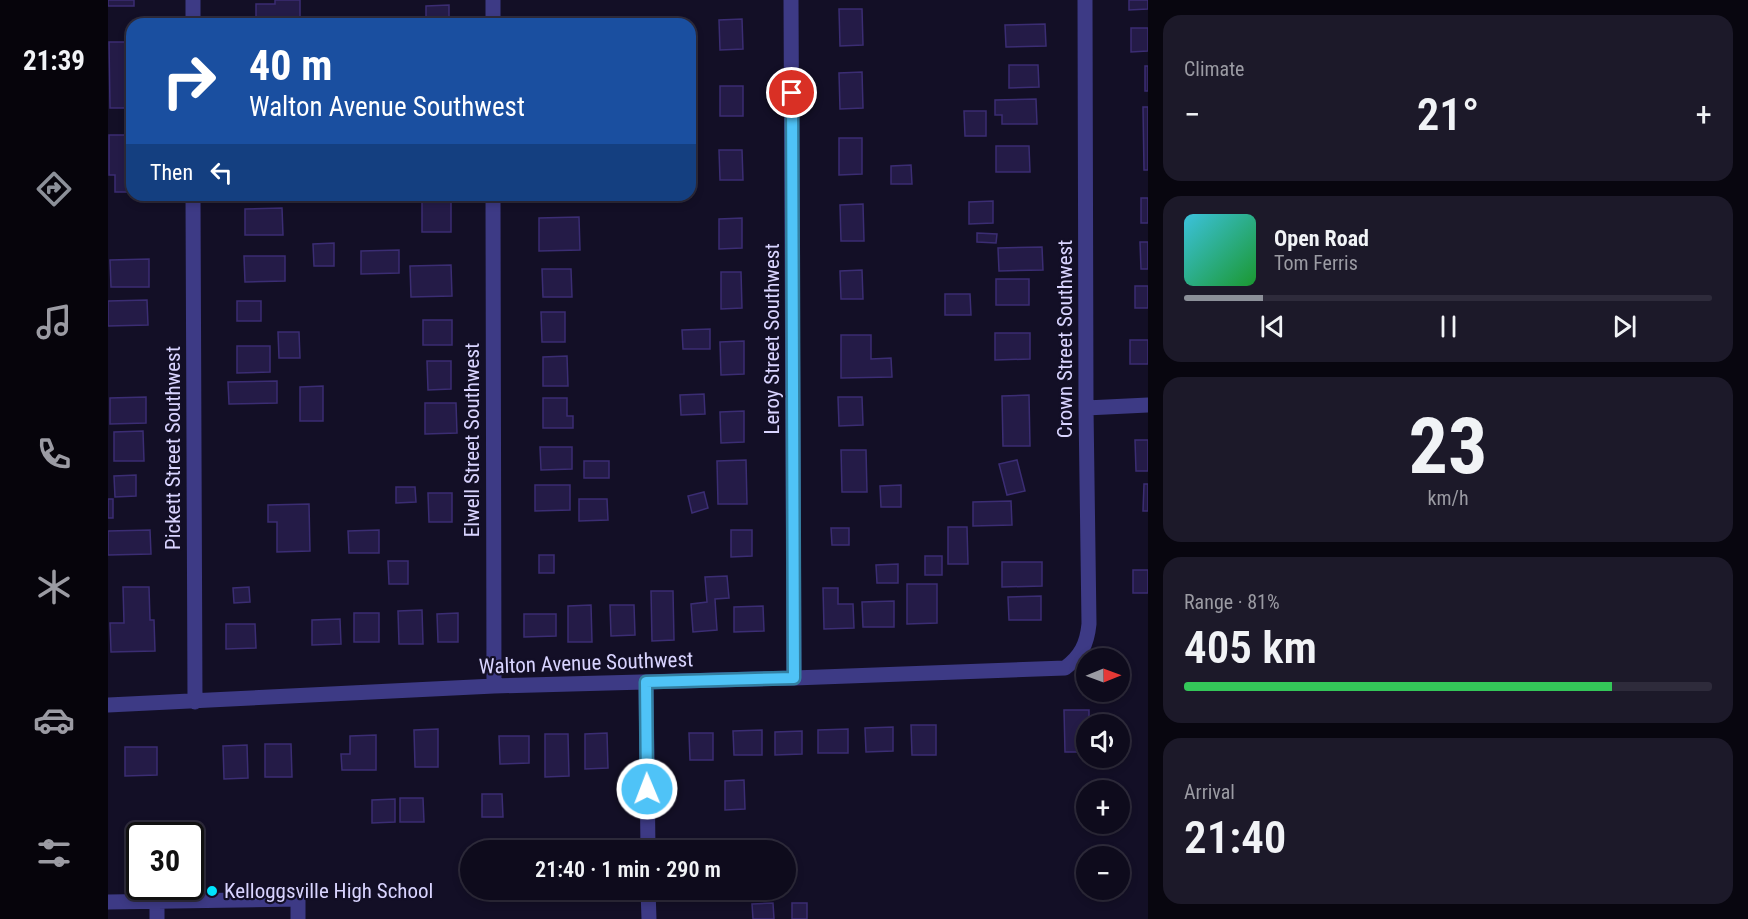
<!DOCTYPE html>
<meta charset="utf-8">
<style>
body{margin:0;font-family:"Roboto Condensed",sans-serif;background:#1c1929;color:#f1f3f6;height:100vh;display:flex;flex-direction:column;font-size:22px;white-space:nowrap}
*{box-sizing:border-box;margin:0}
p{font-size:20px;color:#9b9ba3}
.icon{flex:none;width:33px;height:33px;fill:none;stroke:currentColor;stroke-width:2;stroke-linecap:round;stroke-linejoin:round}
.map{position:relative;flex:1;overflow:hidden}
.sheet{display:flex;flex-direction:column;gap:15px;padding:15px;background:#08060f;width:600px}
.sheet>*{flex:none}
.top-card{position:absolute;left:18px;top:18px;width:570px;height:183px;border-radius:18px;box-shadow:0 3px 9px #0003,0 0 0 2px #2e2b3b;background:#1a4fa0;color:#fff;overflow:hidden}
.needle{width:39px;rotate:89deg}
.controls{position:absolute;left:968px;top:648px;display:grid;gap:12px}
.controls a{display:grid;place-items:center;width:54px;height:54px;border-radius:50%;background:#0e0b1c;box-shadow:0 3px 9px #0003,0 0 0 2px #2e2b3b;font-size:30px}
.speed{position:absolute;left:18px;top:822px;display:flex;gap:12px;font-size:30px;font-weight:700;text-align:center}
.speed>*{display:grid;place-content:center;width:78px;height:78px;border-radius:50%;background:#0e0b1c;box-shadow:0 3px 9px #0003,0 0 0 2px #2e2b3b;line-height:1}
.speed .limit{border:3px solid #111;border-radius:9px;background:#fff;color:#111}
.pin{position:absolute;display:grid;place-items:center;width:51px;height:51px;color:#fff;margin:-26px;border:3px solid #fff;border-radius:50%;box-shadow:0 2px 6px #0007}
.me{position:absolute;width:66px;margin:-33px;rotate:359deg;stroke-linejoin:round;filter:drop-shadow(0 0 4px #0008)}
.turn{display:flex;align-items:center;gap:21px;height:126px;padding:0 24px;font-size:27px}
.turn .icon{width:78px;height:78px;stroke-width:2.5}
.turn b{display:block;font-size:42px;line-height:51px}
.then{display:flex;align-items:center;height:57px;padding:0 24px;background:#0003;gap:12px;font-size:22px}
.big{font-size:45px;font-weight:600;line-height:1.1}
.sheet .tile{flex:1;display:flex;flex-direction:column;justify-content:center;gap:9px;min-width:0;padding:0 21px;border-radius:18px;background:#1c1929}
.sheet .dial{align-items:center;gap:0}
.dial b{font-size:78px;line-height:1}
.song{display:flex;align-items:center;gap:18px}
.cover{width:72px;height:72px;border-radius:9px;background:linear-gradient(135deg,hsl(190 70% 55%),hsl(130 70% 35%))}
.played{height:6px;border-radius:3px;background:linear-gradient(90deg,#8c9099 15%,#2e2b3b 15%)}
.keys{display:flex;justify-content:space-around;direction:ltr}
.heat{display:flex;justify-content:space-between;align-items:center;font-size:33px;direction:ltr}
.charge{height:9px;border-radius:4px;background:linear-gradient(90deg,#34c759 81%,#2e2b3b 0)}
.trip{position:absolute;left:352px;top:840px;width:336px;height:60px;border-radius:30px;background:#0e0b1c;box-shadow:0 3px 9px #0003,0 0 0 2px #2e2b3b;font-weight:600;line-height:60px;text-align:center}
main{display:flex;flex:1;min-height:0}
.dock{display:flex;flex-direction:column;width:108px;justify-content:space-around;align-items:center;background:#06040b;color:#9b9ba3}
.dock .icon{width:42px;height:42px}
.dock .active{color:#8c9099}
.dock b{font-size:27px;color:#f1f3f6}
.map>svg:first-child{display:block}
.building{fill:#241b47;stroke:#3b2d73;stroke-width:1.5}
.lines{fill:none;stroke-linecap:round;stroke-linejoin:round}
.minor{stroke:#3d3a85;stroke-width:15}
.route-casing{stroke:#337fa1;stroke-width:15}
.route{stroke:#4fc3f7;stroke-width:10}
.poi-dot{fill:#00e5ff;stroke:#130f26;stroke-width:2}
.labels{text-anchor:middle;stroke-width:4.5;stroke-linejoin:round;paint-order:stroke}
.street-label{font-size:21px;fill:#d9d4ff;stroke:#130f26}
.poi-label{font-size:21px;fill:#d9d4ff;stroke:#130f26;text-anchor:start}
</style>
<main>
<nav class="dock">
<b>21:39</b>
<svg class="icon active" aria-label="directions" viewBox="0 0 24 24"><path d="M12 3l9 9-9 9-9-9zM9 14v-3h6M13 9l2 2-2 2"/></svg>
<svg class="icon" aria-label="music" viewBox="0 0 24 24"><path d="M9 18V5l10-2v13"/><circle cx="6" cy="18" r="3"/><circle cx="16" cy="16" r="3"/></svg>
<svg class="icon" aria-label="phone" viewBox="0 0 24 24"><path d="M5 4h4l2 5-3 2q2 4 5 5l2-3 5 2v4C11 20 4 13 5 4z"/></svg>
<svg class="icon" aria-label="climate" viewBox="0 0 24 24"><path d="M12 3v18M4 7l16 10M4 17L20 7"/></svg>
<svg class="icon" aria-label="car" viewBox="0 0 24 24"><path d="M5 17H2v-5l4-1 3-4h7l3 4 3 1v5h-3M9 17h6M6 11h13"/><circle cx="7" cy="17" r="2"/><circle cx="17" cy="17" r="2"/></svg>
<svg class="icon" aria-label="filters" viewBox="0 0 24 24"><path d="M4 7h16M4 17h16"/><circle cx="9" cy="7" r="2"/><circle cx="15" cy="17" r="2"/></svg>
</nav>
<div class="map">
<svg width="1040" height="919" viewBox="0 0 1040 919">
<rect width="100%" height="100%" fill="#130f26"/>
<!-- building -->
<path class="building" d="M 0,0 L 26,0 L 26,6 L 0,6 Z
M 167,0 L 192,0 L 192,24 L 148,24 L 148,4 L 167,4 Z
M 1021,0 L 1040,0 L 1040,9 L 1021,10 Z
M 341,5 L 341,24 L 318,24 L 318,6 Z
M 731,9 L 754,9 L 755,45 L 732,46 Z
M 634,19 L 635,49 L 612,50 L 611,20 Z
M 937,24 L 938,46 L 898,47 L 897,25 Z
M 1023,28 L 1040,28 L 1040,51 L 1023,52 Z
M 1,42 L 24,42 L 24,108 L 2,108 Z
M 901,65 L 930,65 L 931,87 L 901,88 Z
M 1037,66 L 1040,66 L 1040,91 L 1037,91 Z
M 754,72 L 755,108 L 732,109 L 731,73 Z
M 612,86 L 635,86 L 635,116 L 612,116 Z
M 928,99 L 929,124 L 894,124 L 894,115 L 887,115 L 887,100 Z
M 1035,107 L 1040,107 L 1040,170 L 1036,170 Z
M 856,111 L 878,111 L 878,136 L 857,136 Z
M 1,135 L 24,135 L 24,192 L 7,192 L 7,175 L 1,175 Z
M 731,138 L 754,138 L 754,174 L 731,175 Z
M 888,146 L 921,146 L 922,172 L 888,172 Z
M 611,150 L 634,150 L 635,180 L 612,180 Z
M 803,165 L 804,184 L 783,184 L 783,166 Z
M 162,195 L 192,195 L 192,197 L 162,201 Z
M 314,195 L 334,195 L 335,200 L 343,200 L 343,232 L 314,232 Z
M 1033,198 L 1040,198 L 1040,223 L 1033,223 Z
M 885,201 L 885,223 L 861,224 L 861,202 Z
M 755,204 L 756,241 L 733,241 L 732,205 Z
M 174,208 L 175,235 L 137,235 L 137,209 Z
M 471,217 L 472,250 L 431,251 L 431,218 Z
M 634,218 L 634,248 L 611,249 L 611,219 Z
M 869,233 L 889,234 L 888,243 L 869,242 Z
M 1032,242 L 1040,242 L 1040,269 L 1033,269 Z
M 226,243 L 226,266 L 206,266 L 205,244 Z
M 934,247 L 935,270 L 891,271 L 890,248 Z
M 291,250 L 291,273 L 253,274 L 253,251 Z
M 136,256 L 177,256 L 177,281 L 137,282 Z
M 41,259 L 41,287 L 3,287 L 2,260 Z
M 343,265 L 344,296 L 303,297 L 302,266 Z
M 434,269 L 463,269 L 464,297 L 435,297 Z
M 754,270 L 755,299 L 733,299 L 732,271 Z
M 613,272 L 633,272 L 634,308 L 613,309 Z
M 888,279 L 921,279 L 921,305 L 888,305 Z
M 1027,286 L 1040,286 L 1040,308 L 1027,308 Z
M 837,294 L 862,294 L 863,315 L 837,315 Z
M 39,300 L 40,325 L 0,326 L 0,301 Z
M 129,301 L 153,301 L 153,321 L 129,321 Z
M 433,312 L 457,312 L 457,342 L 434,342 Z
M 315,320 L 344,320 L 344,345 L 315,345 Z
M 602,329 L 602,349 L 575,349 L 574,330 Z
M 170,332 L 191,332 L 192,358 L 171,358 Z
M 887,333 L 922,333 L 922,359 L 887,360 Z
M 733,335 L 763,335 L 763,359 L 783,358 L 784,377 L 733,378 Z
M 1022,340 L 1040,340 L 1040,364 L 1022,364 Z
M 636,341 L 636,374 L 613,375 L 612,342 Z
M 129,346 L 162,346 L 162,372 L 129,373 Z
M 459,356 L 460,386 L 435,386 L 435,357 Z
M 319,361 L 343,361 L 343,389 L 320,390 Z
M 169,381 L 169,403 L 121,404 L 120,382 Z
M 215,386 L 215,421 L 192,421 L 192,387 Z
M 596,394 L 597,414 L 573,415 L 572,395 Z
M 921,395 L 922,446 L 895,446 L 894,396 Z
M 38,397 L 38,423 L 2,424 L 2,398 Z
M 730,397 L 754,397 L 755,425 L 731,426 Z
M 435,398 L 459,398 L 459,416 L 465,416 L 465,428 L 435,428 Z
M 317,403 L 348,403 L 349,433 L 317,434 Z
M 636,411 L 636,442 L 613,443 L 612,412 Z
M 35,431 L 36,461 L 6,461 L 6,432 Z
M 1027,440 L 1040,440 L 1040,471 L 1028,471 Z
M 432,447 L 464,447 L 464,469 L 433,470 Z
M 733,450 L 758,450 L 759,492 L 734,492 Z
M 638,460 L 639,504 L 610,504 L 609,461 Z
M 909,460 L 917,491 L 899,495 L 891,464 Z
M 476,461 L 501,461 L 501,478 L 476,478 Z
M 28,475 L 28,496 L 7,497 L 6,476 Z
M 1036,484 L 1040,484 L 1040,511 L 1035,511 Z
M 427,485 L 462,485 L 462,510 L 427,511 Z
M 793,485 L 793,507 L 773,507 L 772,486 Z
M 288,487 L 307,487 L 308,502 L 288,503 Z
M 596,492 L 600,508 L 584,513 L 580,496 Z
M 320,493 L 344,493 L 344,522 L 321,522 Z
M 0,499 L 5,499 L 5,518 L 0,518 Z
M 471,499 L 499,499 L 500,520 L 471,521 Z
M 903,501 L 904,525 L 865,526 L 865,502 Z
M 201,504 L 202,551 L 169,552 L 169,522 L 160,522 L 160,505 Z
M 840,527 L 859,527 L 860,564 L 840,564 Z
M 723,528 L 741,528 L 741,545 L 724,545 Z
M 42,530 L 43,554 L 0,555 L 0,531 Z
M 271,530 L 271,553 L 241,553 L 240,531 Z
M 623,530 L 644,530 L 644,556 L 623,557 Z
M 431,555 L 446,555 L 446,573 L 431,573 Z
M 817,556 L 834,556 L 834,575 L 817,575 Z
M 280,561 L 300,561 L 300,584 L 281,584 Z
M 894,562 L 934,562 L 934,586 L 894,587 Z
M 790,564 L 790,583 L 769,583 L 768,565 Z
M 1025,570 L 1040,570 L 1040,593 L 1025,593 Z
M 619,576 L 621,598 L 607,599 L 609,630 L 585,632 L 583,604 L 599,602 L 597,577 Z
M 799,584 L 829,584 L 829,623 L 799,624 Z
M 15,587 L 41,587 L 42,620 L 46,620 L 47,651 L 3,652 L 2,623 L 16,623 Z
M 141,587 L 142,602 L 126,603 L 125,588 Z
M 715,588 L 730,588 L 730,604 L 745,604 L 746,628 L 716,629 Z
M 543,591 L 565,591 L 566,640 L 544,641 Z
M 933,596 L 933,620 L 901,620 L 900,597 Z
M 786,601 L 786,627 L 755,627 L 754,602 Z
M 483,605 L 484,642 L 460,642 L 460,606 Z
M 502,605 L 526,605 L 527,635 L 503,636 Z
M 655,606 L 656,631 L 626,632 L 626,607 Z
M 314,610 L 315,644 L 291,644 L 290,611 Z
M 246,613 L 271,613 L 271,642 L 246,642 Z
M 350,613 L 350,642 L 330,642 L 329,614 Z
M 416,614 L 448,614 L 448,636 L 416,637 Z
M 232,619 L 233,644 L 204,645 L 204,620 Z
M 118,624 L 147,624 L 148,648 L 118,649 Z
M 956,710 L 981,710 L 981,724 L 978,724 L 978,752 L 957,752 Z
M 803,725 L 828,725 L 828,755 L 804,755 Z
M 785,727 L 785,751 L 758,752 L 757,728 Z
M 330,729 L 330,767 L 307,767 L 306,730 Z
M 740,729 L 740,753 L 710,753 L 710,730 Z
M 654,730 L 654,755 L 626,755 L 625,731 Z
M 694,731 L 694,754 L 667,755 L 667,732 Z
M 499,733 L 500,768 L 477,769 L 477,734 Z
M 581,733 L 605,733 L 605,760 L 582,760 Z
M 437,734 L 460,734 L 461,776 L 437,777 Z
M 268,735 L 268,770 L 234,770 L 233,754 L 242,754 L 242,736 Z
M 391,736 L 421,736 L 421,763 L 392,764 Z
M 157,744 L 183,744 L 184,777 L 157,777 Z
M 139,745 L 140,778 L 116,779 L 115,746 Z
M 17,747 L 49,747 L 49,775 L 17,776 Z
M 636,780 L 637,809 L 617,810 L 617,781 Z
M 374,794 L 394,794 L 395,817 L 374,817 Z
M 292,798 L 315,798 L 316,822 L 292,822 Z
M 287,799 L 287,822 L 264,823 L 264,800 Z
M 665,903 L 666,919 L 645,919 L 644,904 Z
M 684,903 L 699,903 L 699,919 L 684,919 Z"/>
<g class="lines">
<!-- minor -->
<path class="minor" d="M 85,0 L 85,24
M 385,0 L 385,24
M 683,0 L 686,678
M 85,195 L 87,702
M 385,195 L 386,686
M 978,408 L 1040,405
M 538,682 L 540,850
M 0,705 L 386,686 L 686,678 L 957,668 C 973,656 979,644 981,624 L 978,408 L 977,0
M 540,890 L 541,919
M 49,901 L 49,919
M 0,902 L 190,899 L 190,919"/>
</g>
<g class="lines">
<!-- route casing -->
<g class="route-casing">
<path id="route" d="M 539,789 L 538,682 L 686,678 L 684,93"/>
</g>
<!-- route -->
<use href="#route" class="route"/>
</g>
<!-- markers -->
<circle class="poi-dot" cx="104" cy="891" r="6"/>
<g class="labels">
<!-- street labels -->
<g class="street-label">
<text transform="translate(664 339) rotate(-90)" y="7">Leroy Street Southwest</text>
<text transform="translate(957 339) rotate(-90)" y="7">Crown Street Southwest</text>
<text transform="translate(364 440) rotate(-90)" y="7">Elwell Street Southwest</text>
<text transform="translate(65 448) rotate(-90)" y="7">Pickett Street Southwest</text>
<text transform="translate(478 663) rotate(-2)" y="7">Walton Avenue Southwest</text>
</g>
<!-- poi labels -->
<g class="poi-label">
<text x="116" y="898">Kelloggsville High School</text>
</g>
</g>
</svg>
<div class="controls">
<a><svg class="needle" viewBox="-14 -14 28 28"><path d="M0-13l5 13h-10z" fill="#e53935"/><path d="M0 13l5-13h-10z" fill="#9b9ba3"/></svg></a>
<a><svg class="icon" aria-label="sound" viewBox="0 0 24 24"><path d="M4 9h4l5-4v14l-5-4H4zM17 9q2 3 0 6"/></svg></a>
<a>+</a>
<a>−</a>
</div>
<div class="speed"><div class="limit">30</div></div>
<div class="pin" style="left:684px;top:93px;background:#d93025"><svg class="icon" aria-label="arrive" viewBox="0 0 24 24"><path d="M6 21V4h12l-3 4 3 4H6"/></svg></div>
<svg class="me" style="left:539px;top:789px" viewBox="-20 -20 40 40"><circle r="17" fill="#4fc3f7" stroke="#fff" stroke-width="3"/><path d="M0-11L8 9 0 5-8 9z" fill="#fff"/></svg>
<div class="trip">21:40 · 1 min · 290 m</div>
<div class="top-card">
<div class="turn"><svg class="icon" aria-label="right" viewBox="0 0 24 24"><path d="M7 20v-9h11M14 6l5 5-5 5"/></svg><div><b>40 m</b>Walton Avenue Southwest</div></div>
<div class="then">Then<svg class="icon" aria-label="left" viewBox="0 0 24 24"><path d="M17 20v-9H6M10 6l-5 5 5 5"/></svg></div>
</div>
</div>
<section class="sheet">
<div class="tile"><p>Climate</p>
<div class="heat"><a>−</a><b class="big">21°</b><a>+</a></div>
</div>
<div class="tile">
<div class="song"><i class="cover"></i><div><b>Open Road</b><p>Tom Ferris</p></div></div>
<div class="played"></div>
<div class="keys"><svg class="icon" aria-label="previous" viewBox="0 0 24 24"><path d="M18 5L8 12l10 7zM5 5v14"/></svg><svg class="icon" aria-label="pause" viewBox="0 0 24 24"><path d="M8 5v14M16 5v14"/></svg><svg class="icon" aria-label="next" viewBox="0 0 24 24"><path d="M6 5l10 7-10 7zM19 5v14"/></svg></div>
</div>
<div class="tile dial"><b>23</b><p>km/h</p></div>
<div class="tile"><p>Range · 81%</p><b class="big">405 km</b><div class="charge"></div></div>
<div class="tile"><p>Arrival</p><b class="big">21:40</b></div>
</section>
</main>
